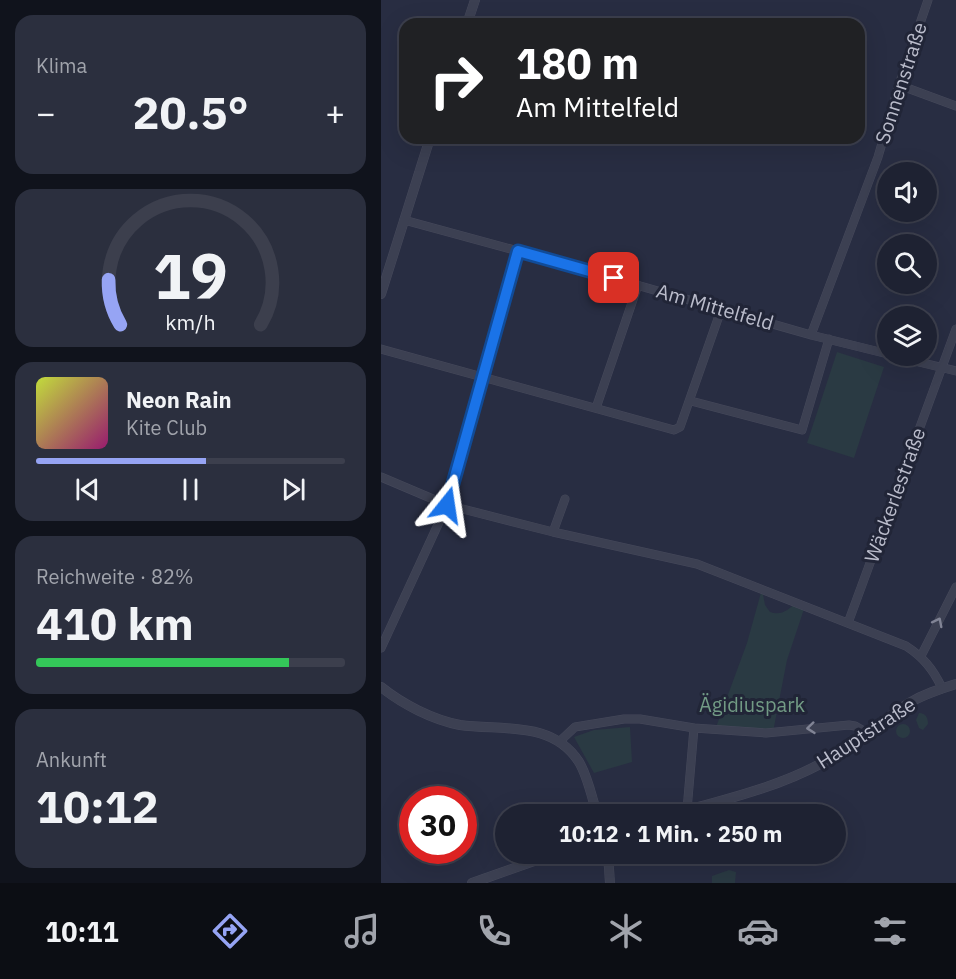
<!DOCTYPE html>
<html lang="de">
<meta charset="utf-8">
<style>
body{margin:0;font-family:"IBM Plex Sans",sans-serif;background:#2b2f3e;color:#f1f3f6;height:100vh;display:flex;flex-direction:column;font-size:22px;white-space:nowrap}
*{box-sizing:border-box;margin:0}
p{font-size:20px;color:#a1a4ac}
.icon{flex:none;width:33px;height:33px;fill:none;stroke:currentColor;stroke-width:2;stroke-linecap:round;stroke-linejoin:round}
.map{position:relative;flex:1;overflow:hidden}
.sheet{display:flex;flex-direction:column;gap:15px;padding:15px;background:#10131c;width:381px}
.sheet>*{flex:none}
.hud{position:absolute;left:18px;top:18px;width:466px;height:126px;border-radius:18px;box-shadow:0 6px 24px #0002,0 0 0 2px #3c3f4d;background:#202124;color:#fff;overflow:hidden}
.tools{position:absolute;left:496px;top:162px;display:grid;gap:12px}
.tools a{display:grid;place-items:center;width:60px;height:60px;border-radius:50%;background:#1e2232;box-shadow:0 6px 24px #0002,0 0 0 2px #3c3f4d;font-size:30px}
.speed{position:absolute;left:18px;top:786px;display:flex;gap:12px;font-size:30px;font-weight:700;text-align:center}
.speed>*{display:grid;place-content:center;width:78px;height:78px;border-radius:50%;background:#1e2232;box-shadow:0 6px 24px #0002,0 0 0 2px #3c3f4d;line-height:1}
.speed .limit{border:9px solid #d22;background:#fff;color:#111}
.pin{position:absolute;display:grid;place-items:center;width:51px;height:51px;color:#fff;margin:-26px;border-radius:12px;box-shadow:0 3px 9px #0006}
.me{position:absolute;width:66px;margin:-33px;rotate:15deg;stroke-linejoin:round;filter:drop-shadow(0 0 4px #0008)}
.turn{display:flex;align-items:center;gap:21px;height:126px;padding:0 18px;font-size:27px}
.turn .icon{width:78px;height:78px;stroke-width:2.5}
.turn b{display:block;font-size:42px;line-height:51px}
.big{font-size:45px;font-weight:700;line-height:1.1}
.sheet .widget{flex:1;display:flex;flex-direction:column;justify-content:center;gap:9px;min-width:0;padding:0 21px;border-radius:18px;background:#2b2f3e}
.sheet .dial{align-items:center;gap:0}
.dial svg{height:156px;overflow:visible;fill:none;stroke:#3c3f4d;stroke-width:7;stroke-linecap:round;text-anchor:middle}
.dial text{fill:#f1f3f6;stroke:none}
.song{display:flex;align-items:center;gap:18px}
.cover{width:72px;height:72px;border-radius:9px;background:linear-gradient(135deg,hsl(70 70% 55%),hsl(320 70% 35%))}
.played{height:6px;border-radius:3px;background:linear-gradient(90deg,#96a4f4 55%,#3c3f4d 55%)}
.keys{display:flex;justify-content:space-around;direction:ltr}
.heat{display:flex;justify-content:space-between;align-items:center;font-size:33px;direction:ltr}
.charge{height:9px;border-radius:4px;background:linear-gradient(90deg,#34c759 82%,#3c3f4d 0)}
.trip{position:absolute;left:114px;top:804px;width:351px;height:60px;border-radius:30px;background:#1e2232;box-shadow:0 6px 24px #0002,0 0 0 2px #3c3f4d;font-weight:700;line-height:60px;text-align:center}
.tab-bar{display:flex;height:96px;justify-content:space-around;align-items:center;background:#0c0e14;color:#a1a4ac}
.tab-bar .icon{width:42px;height:42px}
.tab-bar .current{color:#96a4f4}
.tab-bar b{font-size:27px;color:#f1f3f6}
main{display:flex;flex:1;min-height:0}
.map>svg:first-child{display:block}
.green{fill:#2a3a43}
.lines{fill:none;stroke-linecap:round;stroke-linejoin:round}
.minor-casing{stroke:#46495b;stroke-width:9}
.tertiary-casing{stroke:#46495b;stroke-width:10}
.minor{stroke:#3c4052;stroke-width:8}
.tertiary{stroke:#3c4052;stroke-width:9}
.oneway{stroke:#818495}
.route-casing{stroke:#114b97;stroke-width:15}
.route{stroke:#1a73e8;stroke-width:10}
.labels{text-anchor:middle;stroke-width:6;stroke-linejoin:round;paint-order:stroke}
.street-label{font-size:20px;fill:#babccb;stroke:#212537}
.park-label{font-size:20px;fill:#729b85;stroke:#212537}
</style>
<main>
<section class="sheet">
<div class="widget"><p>Klima</p>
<div class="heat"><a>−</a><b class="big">20.5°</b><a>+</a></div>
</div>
<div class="widget dial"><svg viewBox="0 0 100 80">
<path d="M14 69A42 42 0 1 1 86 69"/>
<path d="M14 69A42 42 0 0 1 8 46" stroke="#96a4f4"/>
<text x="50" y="56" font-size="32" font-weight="700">19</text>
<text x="50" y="72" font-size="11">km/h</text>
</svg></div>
<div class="widget">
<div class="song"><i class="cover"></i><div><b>Neon Rain</b><p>Kite Club</p></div></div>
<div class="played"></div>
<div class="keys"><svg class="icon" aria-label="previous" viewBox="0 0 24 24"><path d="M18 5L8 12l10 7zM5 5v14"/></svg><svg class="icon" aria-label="pause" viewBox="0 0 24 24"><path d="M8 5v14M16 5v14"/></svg><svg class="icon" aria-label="next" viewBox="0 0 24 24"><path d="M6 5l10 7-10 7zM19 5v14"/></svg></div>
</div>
<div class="widget"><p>Reichweite · 82%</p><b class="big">410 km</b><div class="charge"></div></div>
<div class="widget"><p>Ankunft</p><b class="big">10:12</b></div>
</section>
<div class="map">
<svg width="575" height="883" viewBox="0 0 575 883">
<rect width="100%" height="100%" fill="#282d42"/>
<!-- green -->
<path class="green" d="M 456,352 L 503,367 L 473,458 L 426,443 Z
M 381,589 L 384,605 L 389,612 C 400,616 408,610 415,602 L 424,606 L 406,660 L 392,732 L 334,730 L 366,643 Z
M 538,713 C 545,713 547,718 547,724 L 542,730 L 538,728 L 535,720 Z
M515 731a7 7 0 1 1 14 0a7 7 0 1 1-14 0Z
M 249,727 L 251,762 L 213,773 L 193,737 L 213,730 Z
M 348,870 L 355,872 L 354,883 L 331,883 L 331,876 Z"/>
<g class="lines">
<!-- minor casing -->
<g class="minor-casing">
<path id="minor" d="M 518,85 L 575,106
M 23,220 L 137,251 L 430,335 L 507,354
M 430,335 L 497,157 L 518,85 L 547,0
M 0,349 L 293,430 L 299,427 L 340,310
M 513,356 L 575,371
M 310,401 L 421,430 L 448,339
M 215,408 L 257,285
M 0,477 L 66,505 L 172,532 L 316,564 L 525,646 C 542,657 552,669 561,688
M 172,532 L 184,499
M 467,623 L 575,329
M 0,648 L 66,505 L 137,251
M 540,656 L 575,587
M 313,728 L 385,733 L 468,725 L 474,726 L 486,733
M 178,742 L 194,727 L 243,719 L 259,719 L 313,728 L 306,810"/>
</g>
<!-- tertiary casing -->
<g class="tertiary-casing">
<path id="tertiary" d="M 86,24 L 94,0
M 0,294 L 49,138
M 0,687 C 21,704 52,720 79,725 C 121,731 171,720 198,762 C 207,777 211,798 216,814
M 292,814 C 342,800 395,788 441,763 C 472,746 498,722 528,703 C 543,694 559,689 575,684
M 227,854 L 229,883
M 91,883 L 173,854"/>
</g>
<!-- minor -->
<use href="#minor" class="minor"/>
<!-- tertiary -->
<use href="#tertiary" class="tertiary"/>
</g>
<!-- one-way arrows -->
<defs><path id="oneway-chevron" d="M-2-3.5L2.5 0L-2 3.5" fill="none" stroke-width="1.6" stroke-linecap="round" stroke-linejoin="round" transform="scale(1.5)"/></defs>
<g class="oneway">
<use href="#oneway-chevron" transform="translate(557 622) rotate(-63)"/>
<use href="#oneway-chevron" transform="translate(430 728) rotate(174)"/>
</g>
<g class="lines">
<!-- route casing -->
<g class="route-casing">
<path id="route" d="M 66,505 L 137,251 L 233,278"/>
</g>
<!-- route -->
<use href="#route" class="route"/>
</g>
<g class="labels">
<!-- street labels -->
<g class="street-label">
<text transform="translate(520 83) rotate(-72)" y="7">Sonnenstraße</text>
<text transform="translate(334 307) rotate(16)" y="7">Am Mittelfeld</text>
<text transform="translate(514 495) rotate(-70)" y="7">Wäckerlestraße</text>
<text transform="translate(485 733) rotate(-33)" y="7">Hauptstraße</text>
</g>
<!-- park labels -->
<g class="park-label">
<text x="371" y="712">Ägidiuspark</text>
</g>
</g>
</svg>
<div class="tools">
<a><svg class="icon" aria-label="sound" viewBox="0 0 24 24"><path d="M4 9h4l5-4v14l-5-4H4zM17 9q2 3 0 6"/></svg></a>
<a><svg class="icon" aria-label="search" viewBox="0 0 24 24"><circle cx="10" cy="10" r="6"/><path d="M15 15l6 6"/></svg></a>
<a><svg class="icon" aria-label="layers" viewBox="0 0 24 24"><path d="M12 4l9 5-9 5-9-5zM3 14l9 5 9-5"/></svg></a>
</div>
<div class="speed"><div class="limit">30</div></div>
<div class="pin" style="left:233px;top:278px;background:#d93025"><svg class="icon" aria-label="arrive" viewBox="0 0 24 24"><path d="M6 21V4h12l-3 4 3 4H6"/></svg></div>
<svg class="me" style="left:66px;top:505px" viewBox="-20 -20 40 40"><path d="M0-17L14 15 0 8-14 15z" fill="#1a73e8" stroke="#fff" stroke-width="4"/></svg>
<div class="trip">10:12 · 1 Min. · 250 m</div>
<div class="hud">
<div class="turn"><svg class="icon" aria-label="right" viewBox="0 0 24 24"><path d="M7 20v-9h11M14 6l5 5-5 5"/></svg><div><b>180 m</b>Am Mittelfeld</div></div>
</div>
</div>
</main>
<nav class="tab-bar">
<b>10:11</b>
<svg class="icon current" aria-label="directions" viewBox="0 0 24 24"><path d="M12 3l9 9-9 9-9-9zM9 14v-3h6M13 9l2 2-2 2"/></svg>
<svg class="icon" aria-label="music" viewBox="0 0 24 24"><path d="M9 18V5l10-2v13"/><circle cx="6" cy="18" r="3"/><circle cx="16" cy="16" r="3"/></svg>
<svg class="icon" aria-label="phone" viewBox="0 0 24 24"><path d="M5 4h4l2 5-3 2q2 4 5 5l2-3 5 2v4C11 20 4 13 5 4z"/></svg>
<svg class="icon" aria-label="climate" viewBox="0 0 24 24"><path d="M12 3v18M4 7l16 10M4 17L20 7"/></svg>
<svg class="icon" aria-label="car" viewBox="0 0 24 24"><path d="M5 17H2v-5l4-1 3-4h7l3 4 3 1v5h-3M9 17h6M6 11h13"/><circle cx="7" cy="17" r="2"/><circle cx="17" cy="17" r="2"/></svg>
<svg class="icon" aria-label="filters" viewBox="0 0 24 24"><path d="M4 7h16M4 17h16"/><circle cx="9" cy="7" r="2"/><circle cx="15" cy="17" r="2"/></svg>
</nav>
